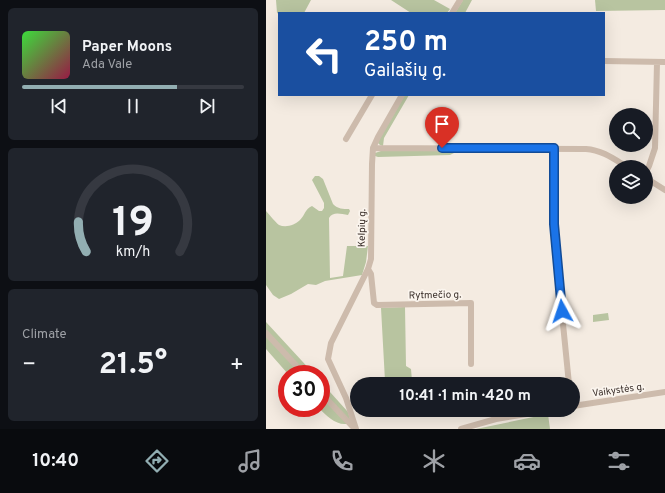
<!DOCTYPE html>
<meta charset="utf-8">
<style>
body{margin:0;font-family:Overpass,sans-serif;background:#20242c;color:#f1f3f6;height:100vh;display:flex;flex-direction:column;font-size:15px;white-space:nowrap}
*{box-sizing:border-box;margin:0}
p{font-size:13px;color:#9ea1a6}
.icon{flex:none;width:22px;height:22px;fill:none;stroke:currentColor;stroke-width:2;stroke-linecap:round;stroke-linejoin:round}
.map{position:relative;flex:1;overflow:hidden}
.sheet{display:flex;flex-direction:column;gap:8px;padding:8px;background:#0d0f14;width:266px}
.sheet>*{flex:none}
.hud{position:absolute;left:12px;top:12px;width:327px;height:84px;border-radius:0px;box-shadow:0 4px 16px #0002;background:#1a4fa0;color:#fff;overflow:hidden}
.controls{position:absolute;left:343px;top:108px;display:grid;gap:8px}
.controls a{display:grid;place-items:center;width:44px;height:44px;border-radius:50%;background:#171b24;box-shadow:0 4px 16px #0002;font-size:20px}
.speed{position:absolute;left:12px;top:365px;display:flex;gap:8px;font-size:20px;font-weight:700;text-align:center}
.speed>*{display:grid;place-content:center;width:52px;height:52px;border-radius:50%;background:#171b24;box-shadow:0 4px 16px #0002;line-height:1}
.speed .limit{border:6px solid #d22;background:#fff;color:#111}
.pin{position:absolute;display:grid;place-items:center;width:34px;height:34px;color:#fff;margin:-41px -17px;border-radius:50% 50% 50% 0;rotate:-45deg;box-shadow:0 0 4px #0007}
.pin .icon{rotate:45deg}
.me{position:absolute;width:44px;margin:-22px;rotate:355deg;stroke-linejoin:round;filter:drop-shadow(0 0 3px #0008)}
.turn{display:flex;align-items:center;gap:14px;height:84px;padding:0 20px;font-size:18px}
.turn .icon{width:52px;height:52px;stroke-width:2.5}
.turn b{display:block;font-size:28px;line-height:34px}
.big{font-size:30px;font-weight:700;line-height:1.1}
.sheet .widget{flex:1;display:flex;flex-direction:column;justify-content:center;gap:6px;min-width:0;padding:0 14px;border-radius:6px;background:#20242c}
.sheet .dial{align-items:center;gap:0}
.dial svg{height:104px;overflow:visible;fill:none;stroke:#363941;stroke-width:7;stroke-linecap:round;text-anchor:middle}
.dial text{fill:#f1f3f6;stroke:none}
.song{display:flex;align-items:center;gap:12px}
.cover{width:48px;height:48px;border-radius:6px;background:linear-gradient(135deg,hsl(120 70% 55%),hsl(340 70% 35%))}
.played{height:4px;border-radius:2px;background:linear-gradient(90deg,#92aeb2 70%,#363941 70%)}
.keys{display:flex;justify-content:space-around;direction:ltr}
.heat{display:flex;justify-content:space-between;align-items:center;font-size:22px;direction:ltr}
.trip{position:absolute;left:84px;top:377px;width:230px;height:40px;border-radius:20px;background:#171b24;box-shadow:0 4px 16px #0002;font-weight:700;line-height:40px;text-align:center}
.tabs{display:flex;height:64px;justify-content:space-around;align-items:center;background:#090b0e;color:#9ea1a6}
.tabs .icon{width:28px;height:28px}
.tabs .current{color:#92aeb2}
.tabs b{font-size:18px;color:#f1f3f6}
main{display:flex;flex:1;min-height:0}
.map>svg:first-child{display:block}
.green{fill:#b8c4a0}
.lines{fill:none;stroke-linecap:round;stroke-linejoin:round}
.minor{stroke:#cdbbac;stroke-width:6}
.route-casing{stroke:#114b97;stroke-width:10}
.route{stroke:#1a73e8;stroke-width:7}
.labels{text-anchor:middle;stroke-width:3.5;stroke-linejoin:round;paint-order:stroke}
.street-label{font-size:10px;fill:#3b302b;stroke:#fbf5ee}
</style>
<main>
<section class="sheet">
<div class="widget">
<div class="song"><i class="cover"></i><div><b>Paper Moons</b><p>Ada Vale</p></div></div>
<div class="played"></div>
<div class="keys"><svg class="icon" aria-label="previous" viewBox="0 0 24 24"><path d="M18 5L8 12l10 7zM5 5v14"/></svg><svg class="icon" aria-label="pause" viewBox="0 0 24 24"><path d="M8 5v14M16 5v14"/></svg><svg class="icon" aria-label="next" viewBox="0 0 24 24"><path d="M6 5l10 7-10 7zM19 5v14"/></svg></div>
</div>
<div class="widget dial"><svg viewBox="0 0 100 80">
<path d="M14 69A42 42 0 1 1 86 69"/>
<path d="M14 69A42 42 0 0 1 8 46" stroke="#92aeb2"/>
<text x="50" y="56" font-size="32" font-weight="700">19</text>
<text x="50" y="72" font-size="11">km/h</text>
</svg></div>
<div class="widget"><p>Climate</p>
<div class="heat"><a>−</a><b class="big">21.5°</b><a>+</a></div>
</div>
</section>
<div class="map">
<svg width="399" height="429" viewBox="0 0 399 429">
<rect width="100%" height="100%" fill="#f4ebe1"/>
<!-- green -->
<path class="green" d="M 10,0 L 45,0 L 38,13 L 13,13 L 13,14 L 11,13 Z
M 125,0 L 168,0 L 184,9 L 181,13 L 145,13 Z
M 197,0 L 206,0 L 199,13 L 189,13 Z
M 329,0 L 399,0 L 399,10 L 330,11 Z
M 138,95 L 143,95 L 118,138 L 117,146 L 114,145 L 112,143 L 113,138 Z
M 187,150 L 188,153 L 184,155 L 112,157 L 109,156 L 109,153 L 115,151 Z
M 49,176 L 53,176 L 57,179 L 67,204 C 72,209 77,209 83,209 L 84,211 L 82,215 C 75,214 67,211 63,218 L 64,278 L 77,276 L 81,246 L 102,246 L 100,262 L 96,275 L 59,281 L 50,285 L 42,284 L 25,294 L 13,299 L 7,295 L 0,285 L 0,211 C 4,215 9,222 13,225 C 20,228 29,225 34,220 C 39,215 39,209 46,206 L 53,211 L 56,211 L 58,208 L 58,203 L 46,180 Z
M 139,307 L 140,366 L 145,369 L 146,381 L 119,381 L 115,308 Z
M 342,313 L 343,320 L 327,322 L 327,315 Z
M 0,322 L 48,374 L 22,374 L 0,349 Z
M 55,382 L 82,412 L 85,422 C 75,429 61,417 53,408 L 55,408 Z
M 282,414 L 284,429 L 210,429 Z"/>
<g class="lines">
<!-- minor -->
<path class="minor" d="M 186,13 L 194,0
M 338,61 L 399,62
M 80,139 L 106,95
M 107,148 L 320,149 C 336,150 348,159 361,167
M 288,148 L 287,224 L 303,384
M 380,172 L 383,166 L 389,148 L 391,63
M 380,178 L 399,190
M 102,269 L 105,274 L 108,303 L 111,305 L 205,303 L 205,364
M 0,333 L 38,374
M 55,393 L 89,429
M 307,406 L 399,392
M 90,429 L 80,398 L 62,359 L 65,343 L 102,269 L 105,259 L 106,164 L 107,148 L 112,137 L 136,95
M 195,429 L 230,419 L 286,410"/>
</g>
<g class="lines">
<!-- route casing -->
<g class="route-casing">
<path id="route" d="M 176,148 L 288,148 L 288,224 L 296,311"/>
</g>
<!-- route -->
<use href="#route" class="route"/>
</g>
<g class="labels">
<!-- street labels -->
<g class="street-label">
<text transform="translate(95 228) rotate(-89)" y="4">Kelpių g.</text>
<text transform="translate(169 294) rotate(-1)" y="4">Rytmečio g.</text>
<text transform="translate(352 389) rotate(-8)" y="4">Vaikystės g.</text>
</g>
</g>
</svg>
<div class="controls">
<a><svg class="icon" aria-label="search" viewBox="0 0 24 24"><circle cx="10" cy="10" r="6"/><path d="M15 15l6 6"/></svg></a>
<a><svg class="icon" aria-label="layers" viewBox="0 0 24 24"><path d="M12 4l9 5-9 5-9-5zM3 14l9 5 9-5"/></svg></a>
</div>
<div class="speed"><div class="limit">30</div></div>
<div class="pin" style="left:176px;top:148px;background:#d93025"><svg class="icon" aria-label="arrive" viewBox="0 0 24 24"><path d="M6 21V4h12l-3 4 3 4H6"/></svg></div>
<svg class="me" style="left:296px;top:311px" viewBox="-20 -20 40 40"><path d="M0-17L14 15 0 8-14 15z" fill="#1a73e8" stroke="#fff" stroke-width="4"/></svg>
<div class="trip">10:41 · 1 min · 420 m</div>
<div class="hud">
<div class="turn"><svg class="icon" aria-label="left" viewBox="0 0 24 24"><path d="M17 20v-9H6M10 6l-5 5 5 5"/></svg><div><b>250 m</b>Gailašių g.</div></div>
</div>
</div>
</main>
<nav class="tabs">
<b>10:40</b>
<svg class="icon current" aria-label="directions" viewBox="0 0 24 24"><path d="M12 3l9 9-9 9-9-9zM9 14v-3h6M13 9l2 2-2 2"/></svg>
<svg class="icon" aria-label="music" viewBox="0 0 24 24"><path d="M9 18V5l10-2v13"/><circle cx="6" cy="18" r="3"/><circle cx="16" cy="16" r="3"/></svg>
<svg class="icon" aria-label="phone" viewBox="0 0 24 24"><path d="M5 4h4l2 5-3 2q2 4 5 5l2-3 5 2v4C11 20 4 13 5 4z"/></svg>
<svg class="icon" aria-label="climate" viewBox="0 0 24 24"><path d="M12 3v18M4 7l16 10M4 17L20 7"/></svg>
<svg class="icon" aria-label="car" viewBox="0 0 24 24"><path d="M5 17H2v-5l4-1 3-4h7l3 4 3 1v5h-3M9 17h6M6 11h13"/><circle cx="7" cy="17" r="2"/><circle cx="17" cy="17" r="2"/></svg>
<svg class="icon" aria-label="filters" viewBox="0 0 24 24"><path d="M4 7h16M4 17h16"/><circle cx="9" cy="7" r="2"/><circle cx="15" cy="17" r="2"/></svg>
</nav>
